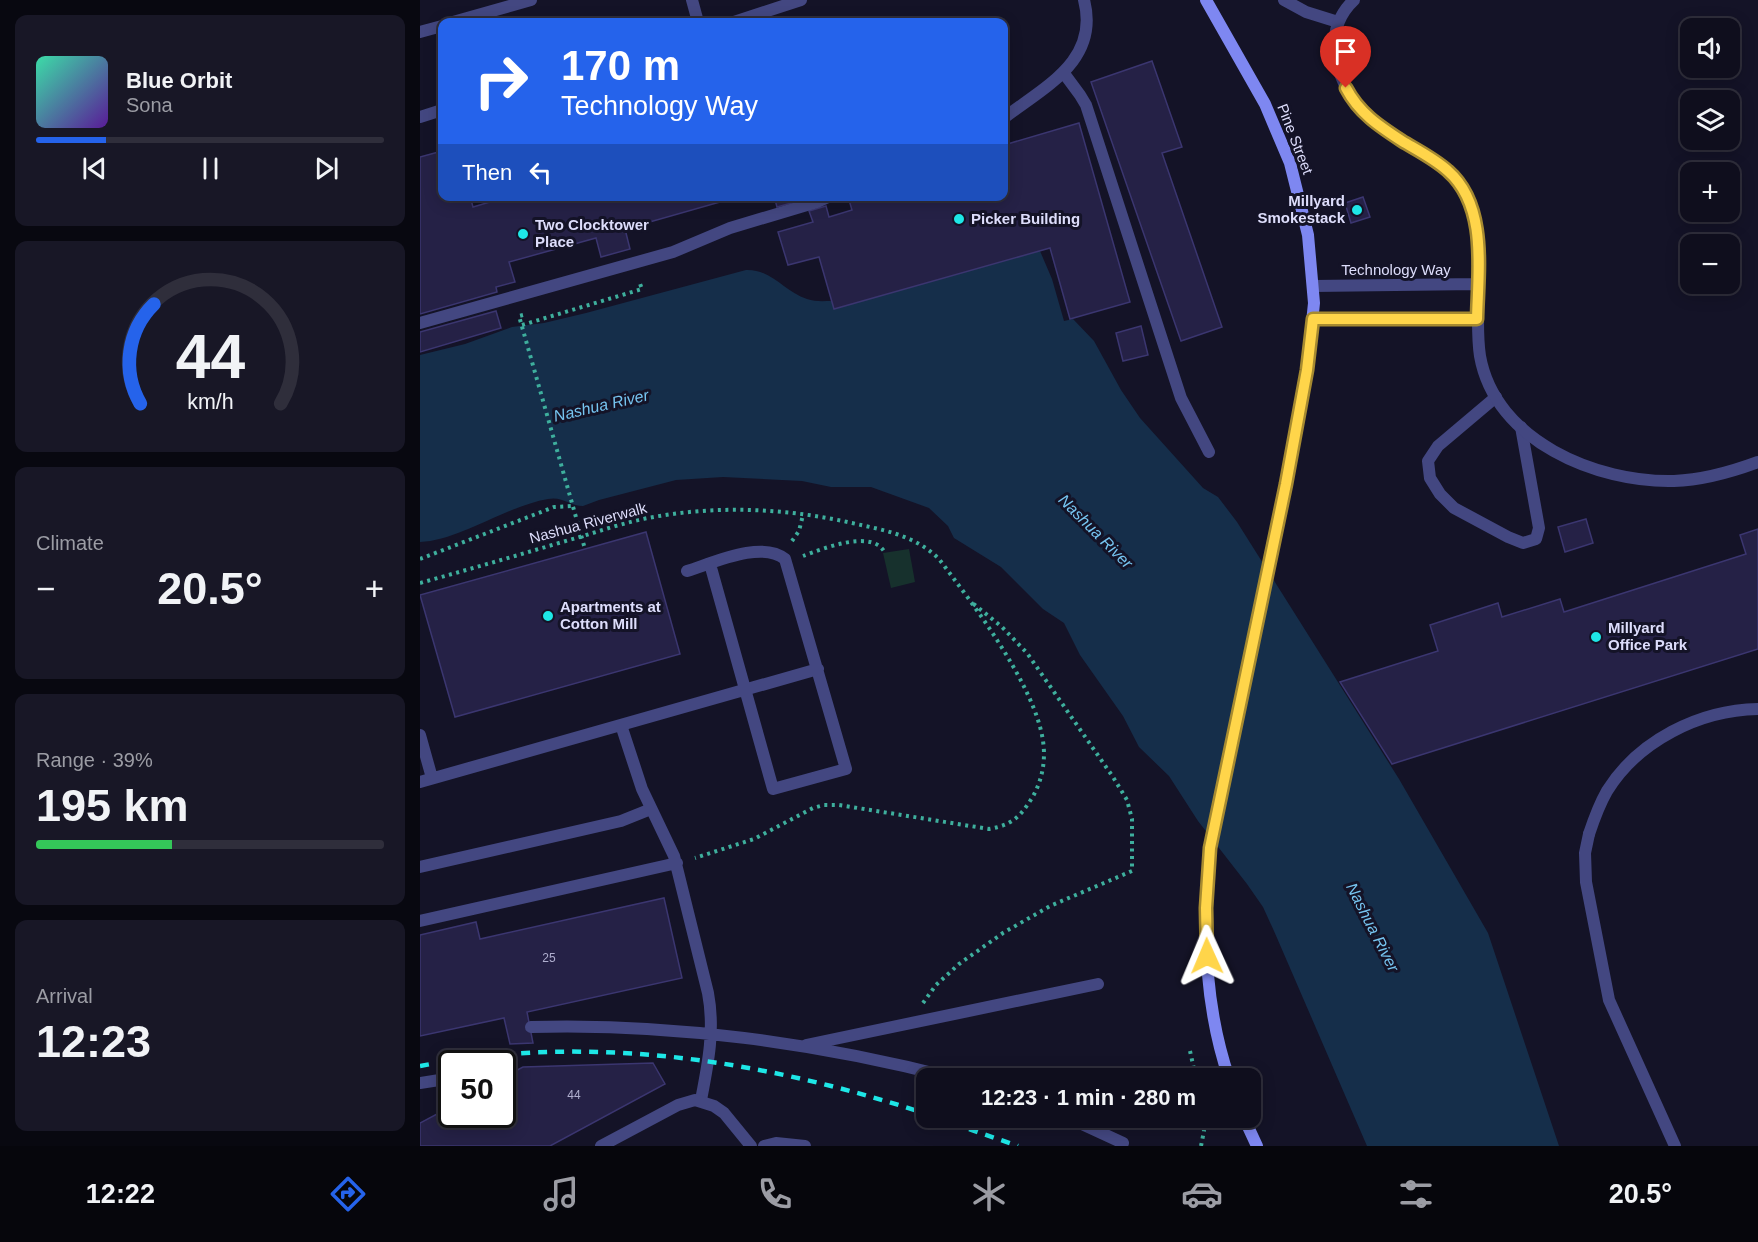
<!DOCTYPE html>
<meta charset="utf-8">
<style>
body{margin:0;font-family:Helvetica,sans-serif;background:#181726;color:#f1f3f6;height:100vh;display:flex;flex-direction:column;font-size:22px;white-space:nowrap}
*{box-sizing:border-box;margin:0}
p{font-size:20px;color:#9b9ca4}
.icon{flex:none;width:33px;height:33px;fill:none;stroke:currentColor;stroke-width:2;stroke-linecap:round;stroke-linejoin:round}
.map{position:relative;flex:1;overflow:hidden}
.side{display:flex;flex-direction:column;gap:15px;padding:15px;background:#080810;width:420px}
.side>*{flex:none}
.banner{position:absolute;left:18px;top:18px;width:570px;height:183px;border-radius:12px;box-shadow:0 3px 15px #0003,0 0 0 2px #2f2e3b;background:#2563eb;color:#fff;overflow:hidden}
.buttons{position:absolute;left:1260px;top:18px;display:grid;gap:12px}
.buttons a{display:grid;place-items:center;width:60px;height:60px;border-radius:12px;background:#0f0e1d;box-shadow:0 3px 15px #0003,0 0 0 2px #2f2e3b;font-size:30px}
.speed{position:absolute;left:18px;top:1050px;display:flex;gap:12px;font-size:30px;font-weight:700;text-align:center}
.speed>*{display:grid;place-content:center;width:78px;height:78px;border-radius:50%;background:#0f0e1d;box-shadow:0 3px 15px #0003,0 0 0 2px #2f2e3b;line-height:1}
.speed .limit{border:3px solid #111;border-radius:9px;background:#fff;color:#111}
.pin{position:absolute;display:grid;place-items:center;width:51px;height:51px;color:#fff;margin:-62px -26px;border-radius:50% 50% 50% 0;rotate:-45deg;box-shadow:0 0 6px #0007}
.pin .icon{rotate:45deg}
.me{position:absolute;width:66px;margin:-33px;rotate:359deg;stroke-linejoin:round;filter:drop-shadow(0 0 4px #0008)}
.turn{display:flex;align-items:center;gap:21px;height:126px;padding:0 24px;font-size:27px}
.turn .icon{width:78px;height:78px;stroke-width:2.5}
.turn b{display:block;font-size:42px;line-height:51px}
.then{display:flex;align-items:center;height:57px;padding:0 24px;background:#0003;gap:12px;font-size:22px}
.big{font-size:45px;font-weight:700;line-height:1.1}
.side .card{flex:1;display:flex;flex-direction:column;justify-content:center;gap:9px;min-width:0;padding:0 21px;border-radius:12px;background:#181726}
.side .dial{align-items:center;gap:0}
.dial svg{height:156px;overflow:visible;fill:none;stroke:#2f2e3b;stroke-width:7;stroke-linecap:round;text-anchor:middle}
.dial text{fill:#f1f3f6;stroke:none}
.song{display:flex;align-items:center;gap:18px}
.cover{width:72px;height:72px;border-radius:9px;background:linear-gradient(135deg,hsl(160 70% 55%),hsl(270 70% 35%))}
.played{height:6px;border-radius:3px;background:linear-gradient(90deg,#2563eb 20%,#2f2e3b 20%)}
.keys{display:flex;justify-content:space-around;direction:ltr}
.heat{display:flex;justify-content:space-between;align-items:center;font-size:33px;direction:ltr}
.charge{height:9px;border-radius:4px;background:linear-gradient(90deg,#34c759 39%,#2f2e3b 0)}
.trip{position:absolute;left:496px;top:1068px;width:345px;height:60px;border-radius:12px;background:#0f0e1d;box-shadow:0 3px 15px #0003,0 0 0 2px #2f2e3b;font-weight:700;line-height:60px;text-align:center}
.menu{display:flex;height:96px;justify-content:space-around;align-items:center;background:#06060c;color:#9b9ca4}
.menu .icon{width:42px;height:42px}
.menu .selected{color:#2563eb}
.menu b{font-size:27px;color:#f1f3f6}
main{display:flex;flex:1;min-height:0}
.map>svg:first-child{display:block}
.green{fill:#17312d}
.water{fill:#152e4a}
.building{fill:#252146;stroke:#3b3670;stroke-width:1.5}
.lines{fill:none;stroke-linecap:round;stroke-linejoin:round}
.path{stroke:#3eaf9d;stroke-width:4;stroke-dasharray:3 4.5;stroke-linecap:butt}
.lane{stroke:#434781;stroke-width:12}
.street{stroke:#434781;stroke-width:12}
.secondary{stroke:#7e87f1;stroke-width:12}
.rail{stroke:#1ee7e7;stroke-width:4.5;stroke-dasharray:9 8;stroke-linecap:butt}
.path-bridge{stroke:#3eaf9d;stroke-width:4;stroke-dasharray:3 4.5;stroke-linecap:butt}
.route-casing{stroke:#a68a30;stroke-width:15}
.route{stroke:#ffd54a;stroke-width:10}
.poi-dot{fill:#1ee7e7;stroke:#141327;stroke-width:2}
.labels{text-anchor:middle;stroke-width:6;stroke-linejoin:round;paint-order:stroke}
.number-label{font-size:12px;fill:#afaece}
.street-label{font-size:15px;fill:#ddddfb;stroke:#141327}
.poi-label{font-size:15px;font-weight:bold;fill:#ddddfb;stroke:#141327;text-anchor:start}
.water-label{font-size:16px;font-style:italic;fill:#76c4f0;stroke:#141327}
</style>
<main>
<section class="side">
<div class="card">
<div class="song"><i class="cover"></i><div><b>Blue Orbit</b><p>Sona</p></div></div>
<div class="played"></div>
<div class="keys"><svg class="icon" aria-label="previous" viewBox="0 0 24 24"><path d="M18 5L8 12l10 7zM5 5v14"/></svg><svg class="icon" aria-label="pause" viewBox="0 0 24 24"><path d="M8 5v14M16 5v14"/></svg><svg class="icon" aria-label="next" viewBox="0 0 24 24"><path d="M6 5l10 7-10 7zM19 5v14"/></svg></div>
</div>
<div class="card dial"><svg viewBox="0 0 100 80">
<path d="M14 69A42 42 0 1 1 86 69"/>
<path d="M14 69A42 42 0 0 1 21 18" stroke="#2563eb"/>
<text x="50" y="56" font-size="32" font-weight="700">44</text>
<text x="50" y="72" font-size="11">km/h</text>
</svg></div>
<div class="card"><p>Climate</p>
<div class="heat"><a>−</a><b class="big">20.5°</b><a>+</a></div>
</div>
<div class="card"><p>Range · 39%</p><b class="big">195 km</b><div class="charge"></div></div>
<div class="card"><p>Arrival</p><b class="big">12:23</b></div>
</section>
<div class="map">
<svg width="1338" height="1146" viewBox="0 0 1338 1146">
<rect width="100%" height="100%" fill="#141327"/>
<!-- green -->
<path class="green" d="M 489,549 L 495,582 L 471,588 L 463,553 Z"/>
<!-- water -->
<path class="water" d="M 620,251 L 632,279 L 644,321 L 653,319 L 674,341 L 701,390 L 720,418 L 783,488 L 798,497 L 817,522 L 979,779 L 1068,933 L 1139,1146 L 947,1146 L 854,931 L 843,907 L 827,884 L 778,821 L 749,776 L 719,747 L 703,716 L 660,655 L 644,623 L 623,609 L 581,567 L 534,538 L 528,526 L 509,508 L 451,487 L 411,487 L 382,481 L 303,477 L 256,480 L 179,500 L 163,506 C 151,506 142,496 128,499 C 86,506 39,541 0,542 L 0,355 L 45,344 L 92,327 L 124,323 L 166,313 L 326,270 C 352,269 364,292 387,299 C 395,302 404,301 412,301 Z"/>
<!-- building -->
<path class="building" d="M 732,61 L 762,147 L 742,153 L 802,327 L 761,341 L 671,82 Z
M 659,123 L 710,302 L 650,319 L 630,248 L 414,309 L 399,257 L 368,265 L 358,232 L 393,222 L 389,211 L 406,206 L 409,217 L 432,210 L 429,200 L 440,196 L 469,196 L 470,200 L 482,196 L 584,196 L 584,145 Z
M 22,151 L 22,196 L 50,196 L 53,207 L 90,196 L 321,196 L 205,229 L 210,249 L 181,257 L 176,238 L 89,262 L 95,282 L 76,287 L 77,292 L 0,314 L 0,157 Z
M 354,196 L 385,196 L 386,199 L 357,207 Z
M 943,197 L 950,217 L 931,223 L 925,203 Z
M 76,311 L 81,328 L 0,352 L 0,332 Z
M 721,326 L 728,355 L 703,361 L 696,333 Z
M 1166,519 L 1173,543 L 1145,552 L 1138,527 Z
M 1338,529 L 1338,649 L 972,764 L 920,682 L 1018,651 L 1010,625 L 1078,603 L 1082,617 L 1140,599 L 1144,612 L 1326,554 L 1320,535 Z
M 226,532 L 260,654 L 35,717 L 0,595 Z
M 244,898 L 262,978 L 107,1012 L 113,1043 L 90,1044 L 84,1018 L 0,1036 L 0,935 L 56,922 L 60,939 Z
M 233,1063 L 245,1084 L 130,1146 L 0,1146 L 0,1123 L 32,1106 L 32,1114 L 82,1114 L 82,1078 L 103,1067 Z"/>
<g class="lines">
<!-- path -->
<path class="path" d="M 102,325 L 222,289 L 219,281
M 372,541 L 379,531 L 383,515
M 383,556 C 402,549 453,528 465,553
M 0,559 L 134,507 L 153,506
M 0,583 C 50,569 99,555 149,540 C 175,533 201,523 228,518 C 295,505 366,508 432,523 C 463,530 495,535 519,559 C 553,604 615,685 623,741 C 626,761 622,781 612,798 C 600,817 592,825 569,829 L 419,805 L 404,805 L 393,808 L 334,839 L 275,858
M 503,1003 L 516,985 L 539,964 L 583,933 L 630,906 L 712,871 L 712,819 L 707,800 L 693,777 L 607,653 L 582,627 L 550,601
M 770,1051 L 776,1078
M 781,1146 L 784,1131 L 782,1118"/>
<!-- lane -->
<path class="lane" d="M 272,0 L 278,22
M 864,0 L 886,12 L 918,22
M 33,22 L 111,0
M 0,32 L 22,26
M 643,72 L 660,95 L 666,105 L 761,398 L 789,452
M 584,118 C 624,87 680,61 664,0
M 0,323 L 253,252 L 310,228 L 397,202 L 410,196
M 1076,397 L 1018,446 L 1008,461 L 1010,478 L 1020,494 L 1034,508 L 1088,537 L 1103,543 L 1116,539 L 1119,528 L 1101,427
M 267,571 C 293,563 342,540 365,559 L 426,769 L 353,789 L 290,564
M 201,725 L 222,789 L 254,856 L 288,993 C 295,1030 288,1064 281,1100
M 0,735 L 12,778
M 0,782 L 398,669
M 1169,834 L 1165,853 L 1166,882 L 1189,1000 L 1255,1146
M 0,867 L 201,821 L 231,809
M 0,921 L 257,863
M 111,1027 C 251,1023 398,1043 533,1078
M 386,1045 L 678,984
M 0,1083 L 32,1078
M 649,1118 L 703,1143
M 344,1146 L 356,1143 L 385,1146"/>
<!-- street -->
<path class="street" d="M 934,0 C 920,13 914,29 914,48 C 914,61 919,72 924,83 C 939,119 976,137 1007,157 C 1022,166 1035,175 1044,190 C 1071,235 1052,305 1060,356 C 1075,441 1177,483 1254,481 C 1284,480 1311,472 1338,462
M 314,22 L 381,0
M 0,117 L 22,110
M 893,286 L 1058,284
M 893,319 L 1057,319
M 1169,834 C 1174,819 1179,805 1187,791 C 1218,741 1279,710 1338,709
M 181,1146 L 258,1105 L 275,1100 L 294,1106 L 304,1113 L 331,1146"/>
<!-- secondary -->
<path class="secondary" d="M 786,0 L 845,104 L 870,163 L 888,235 L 894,303 L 887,370 L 866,484 L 790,848 C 782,925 784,1005 809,1078
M 824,1118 L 837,1146"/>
<!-- rail -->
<path class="rail" d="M 0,1066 C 172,1033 342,1060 507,1114
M 517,1118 L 598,1146"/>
<!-- path-bridge -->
<path class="path-bridge" d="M 103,315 L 99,316 L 165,549"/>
</g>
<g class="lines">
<!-- route casing -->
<g class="route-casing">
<path id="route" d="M 787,956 L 786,908 L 790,848 L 866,484 L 887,370 L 893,319 L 1057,319 C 1058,272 1068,206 1028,171 C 1015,159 997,150 982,141 C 959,126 939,113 926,88"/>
</g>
<!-- route -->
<use href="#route" class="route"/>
</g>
<!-- markers -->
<g class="poi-dot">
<circle cx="937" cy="210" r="6"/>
<circle cx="539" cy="219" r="6"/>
<circle cx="103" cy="234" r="6"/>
<circle cx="128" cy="616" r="6"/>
<circle cx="1176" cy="637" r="6"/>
</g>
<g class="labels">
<!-- number labels -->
<g class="number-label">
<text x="129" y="962">25</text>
<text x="154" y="1099">44</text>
</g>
<!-- street labels -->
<g class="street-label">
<text transform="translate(875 139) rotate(69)" y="5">Pine Street</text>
<text x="976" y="275">Technology Way</text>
<text transform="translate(168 523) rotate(-15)" y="5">Nashua Riverwalk</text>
</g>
<!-- poi labels -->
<g class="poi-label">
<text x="925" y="206" text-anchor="end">Millyard<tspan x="925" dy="17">Smokestack</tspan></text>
<text x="551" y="224">Picker Building</text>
<text x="115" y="230">Two Clocktower<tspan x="115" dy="17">Place</tspan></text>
<text x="140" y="612">Apartments at<tspan x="140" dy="17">Cotton Mill</tspan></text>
<text x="1188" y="633">Millyard<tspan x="1188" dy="17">Office Park</tspan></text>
</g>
<!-- water labels -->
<g class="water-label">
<text transform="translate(181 405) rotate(-13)" y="6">Nashua River</text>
<text transform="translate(676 531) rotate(45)" y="6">Nashua River</text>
<text transform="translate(953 927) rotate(63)" y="6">Nashua River</text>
</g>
</g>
</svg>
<div class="buttons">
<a><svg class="icon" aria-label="sound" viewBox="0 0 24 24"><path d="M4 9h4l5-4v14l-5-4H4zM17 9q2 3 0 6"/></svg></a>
<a><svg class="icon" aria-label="layers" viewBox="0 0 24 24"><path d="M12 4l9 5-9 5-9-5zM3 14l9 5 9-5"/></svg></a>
<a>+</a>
<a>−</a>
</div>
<div class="speed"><div class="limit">50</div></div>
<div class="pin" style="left:926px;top:88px;background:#d93025"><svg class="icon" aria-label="arrive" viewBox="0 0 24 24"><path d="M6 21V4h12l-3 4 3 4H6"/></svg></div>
<svg class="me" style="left:787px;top:956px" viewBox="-20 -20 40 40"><path d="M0-17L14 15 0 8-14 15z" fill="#ffd54a" stroke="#fff" stroke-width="4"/></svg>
<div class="trip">12:23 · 1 min · 280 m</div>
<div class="banner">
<div class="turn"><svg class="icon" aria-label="right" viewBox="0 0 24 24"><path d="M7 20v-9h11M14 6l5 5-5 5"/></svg><div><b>170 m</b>Technology Way</div></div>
<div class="then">Then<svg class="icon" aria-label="left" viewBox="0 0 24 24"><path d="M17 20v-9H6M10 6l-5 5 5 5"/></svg></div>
</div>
</div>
</main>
<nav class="menu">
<b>12:22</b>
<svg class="icon selected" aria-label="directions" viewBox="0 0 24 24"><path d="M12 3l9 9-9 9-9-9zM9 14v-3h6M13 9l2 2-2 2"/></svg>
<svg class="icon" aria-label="music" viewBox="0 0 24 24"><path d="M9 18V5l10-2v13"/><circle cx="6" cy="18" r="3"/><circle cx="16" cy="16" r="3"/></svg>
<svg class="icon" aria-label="phone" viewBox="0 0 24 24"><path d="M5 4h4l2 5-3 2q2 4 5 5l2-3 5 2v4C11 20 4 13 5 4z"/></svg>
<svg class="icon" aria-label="climate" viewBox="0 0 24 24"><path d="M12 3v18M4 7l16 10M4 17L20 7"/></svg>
<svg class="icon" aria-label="car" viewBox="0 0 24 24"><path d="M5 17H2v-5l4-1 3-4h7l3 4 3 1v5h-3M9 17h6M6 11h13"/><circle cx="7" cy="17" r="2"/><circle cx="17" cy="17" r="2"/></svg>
<svg class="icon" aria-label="filters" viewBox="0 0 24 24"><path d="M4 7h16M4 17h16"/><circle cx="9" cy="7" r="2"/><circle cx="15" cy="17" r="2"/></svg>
<b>20.5°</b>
</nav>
